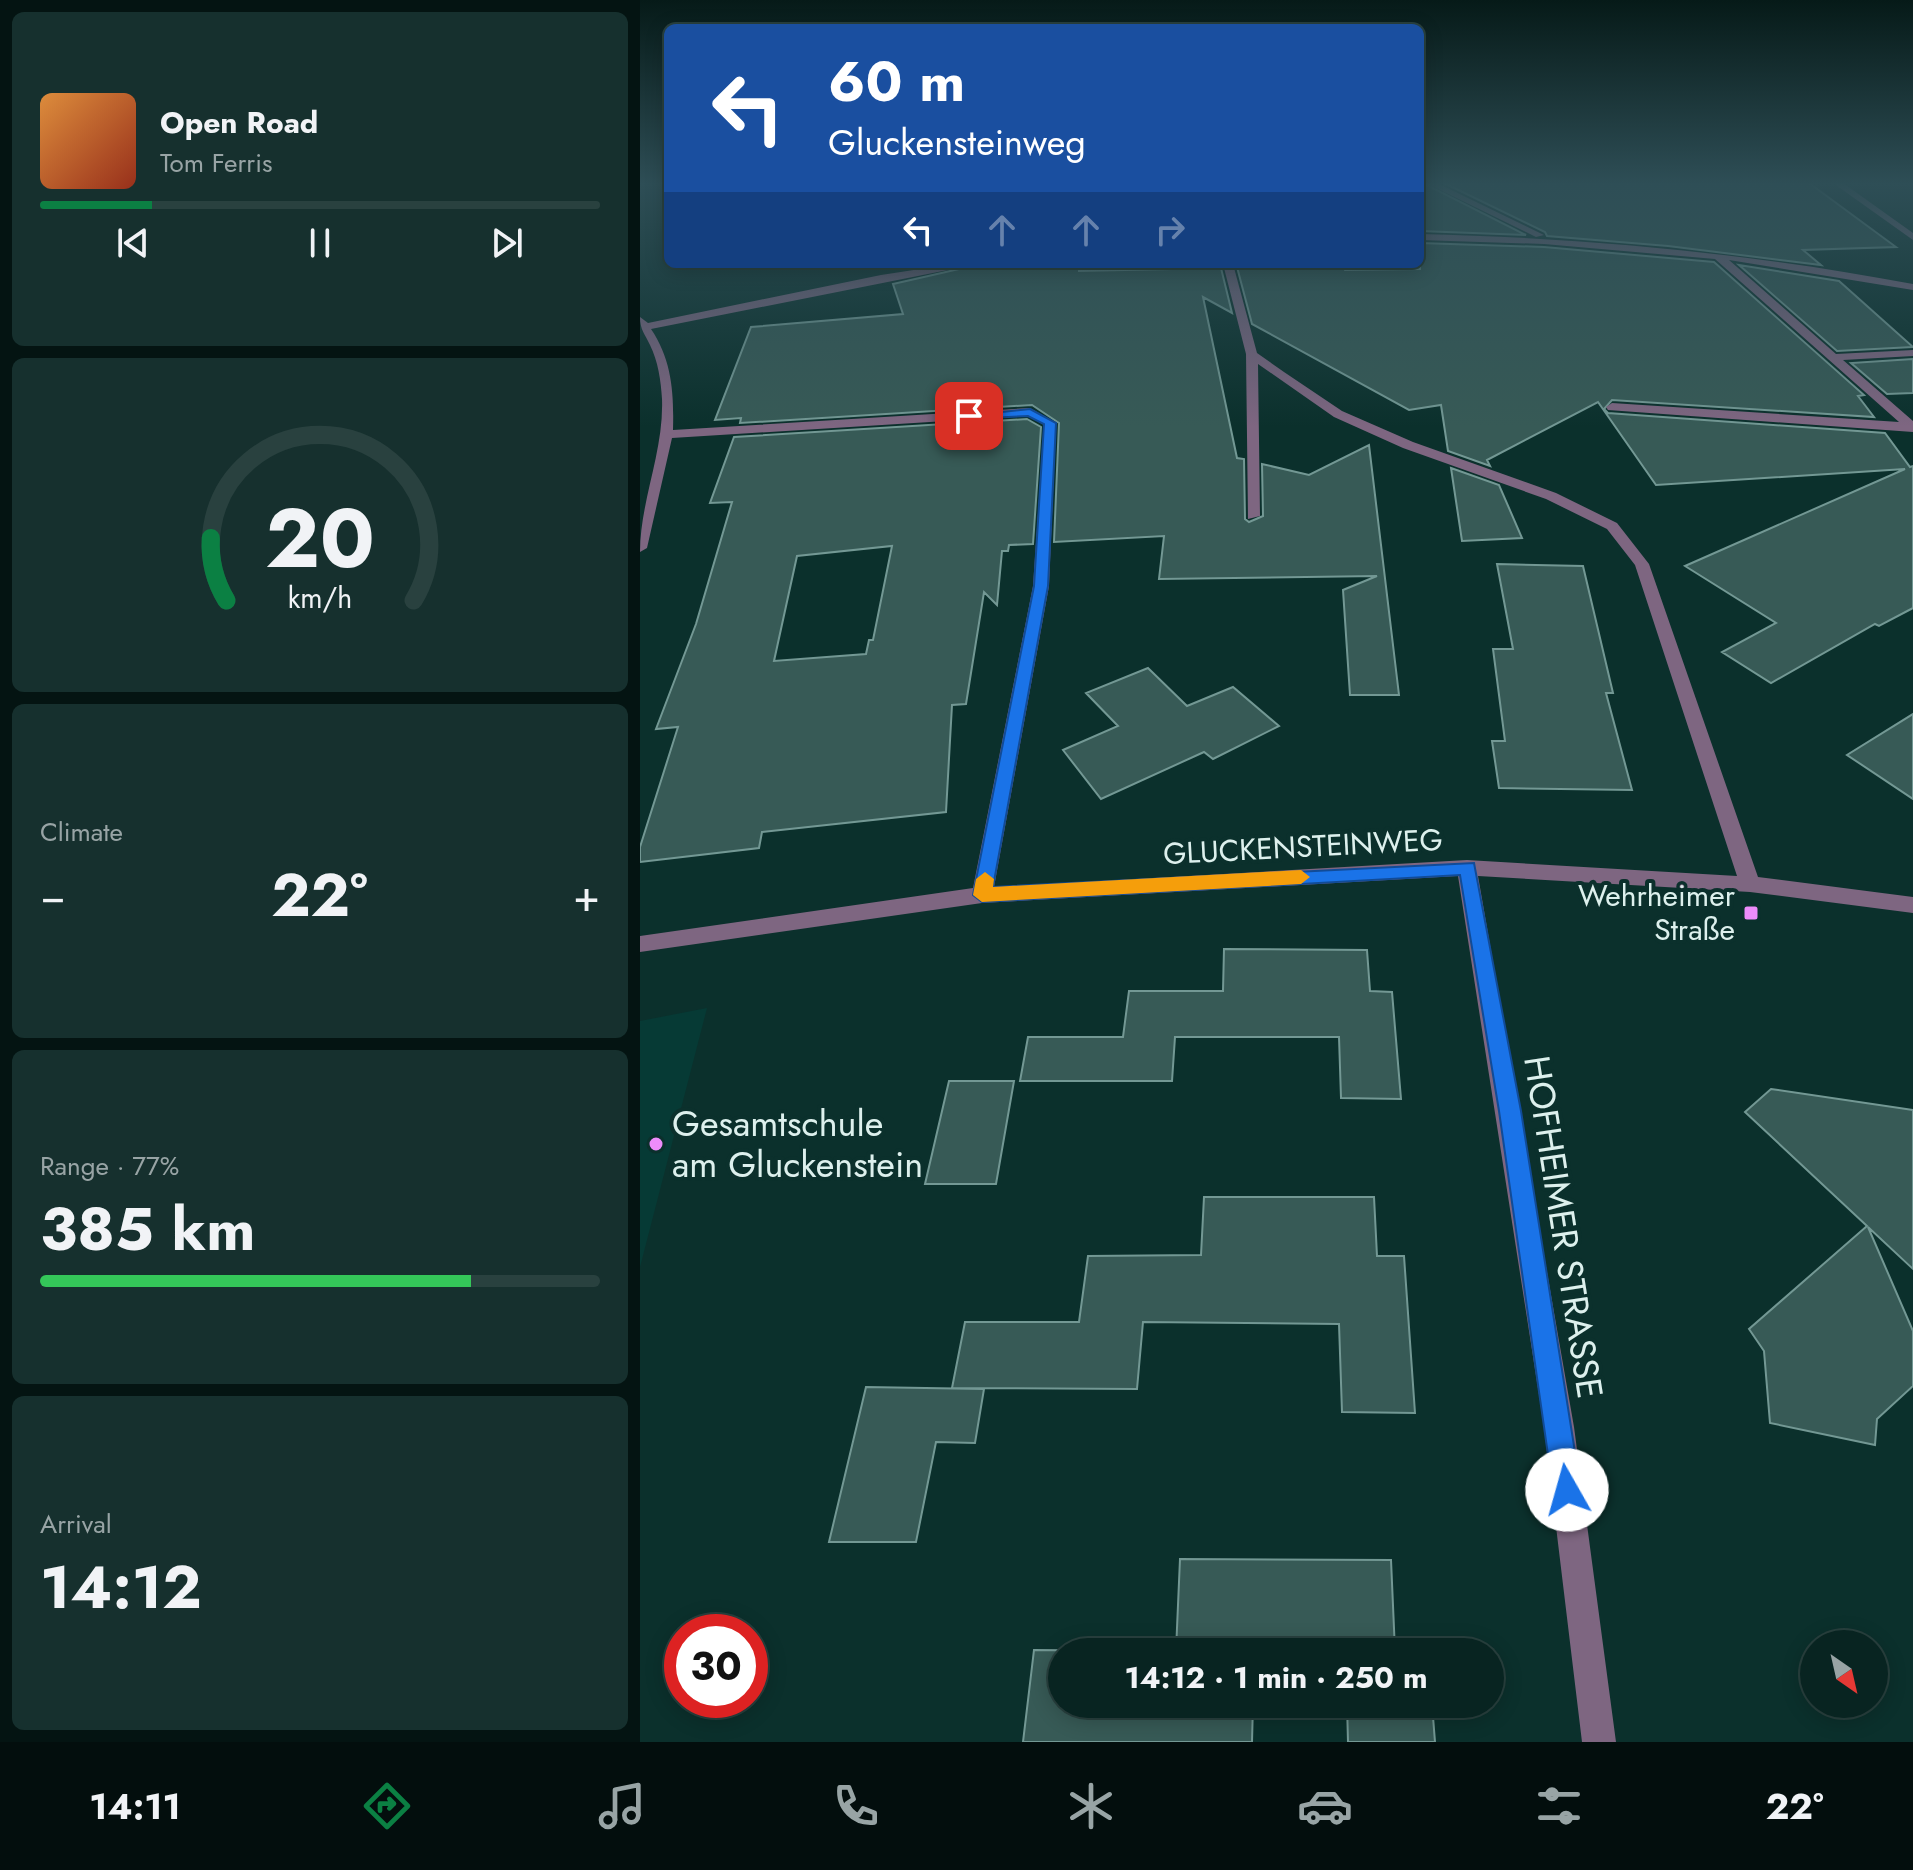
<!DOCTYPE html>
<meta charset="utf-8">
<style>
body{margin:0;font-family:Jost,sans-serif;background:#16302e;color:#f1f3f6;height:100vh;display:flex;flex-direction:column;font-size:30px;white-space:nowrap}
*{box-sizing:border-box;margin:0}
p{font-size:26px;color:#98a4a5}
.icon{flex:none;width:44px;height:44px;fill:none;stroke:currentColor;stroke-width:2;stroke-linecap:round;stroke-linejoin:round}
.map{position:relative;flex:1;overflow:hidden}
.details{display:flex;flex-direction:column;gap:12px;padding:12px;background:#041412;width:640px}
.details>*{flex:none}
.guide{position:absolute;left:24px;top:24px;width:760px;height:244px;border-radius:12px;box-shadow:0 4px 20px #0003,0 0 0 2px #29413f;background:#1a4fa0;color:#fff;overflow:hidden}
.needle{width:52px;rotate:146deg}
.fabs{position:absolute;left:1160px;top:1630px;display:grid;gap:16px}
.fabs a{display:grid;place-items:center;width:88px;height:88px;border-radius:50%;background:#082421;box-shadow:0 4px 20px #0003,0 0 0 2px #29413f;font-size:40px}
.speed{position:absolute;left:24px;top:1614px;display:flex;gap:16px;font-size:40px;font-weight:700;text-align:center}
.speed>*{display:grid;place-content:center;width:104px;height:104px;border-radius:50%;background:#082421;box-shadow:0 4px 20px #0003,0 0 0 2px #29413f;line-height:1}
.speed .limit{border:12px solid #d22;background:#fff;color:#111}
.pin{position:absolute;display:grid;place-items:center;width:68px;height:68px;color:#fff;margin:-34px;border-radius:16px;box-shadow:0 4px 12px #0006}
.me{position:absolute;width:88px;margin:-44px;rotate:353deg;stroke-linejoin:round;filter:drop-shadow(0 0 6px #0008)}
.turn{display:flex;align-items:center;gap:28px;height:168px;padding:0 32px;font-size:36px}
.turn .icon{width:104px;height:104px;stroke-width:2.5}
.turn b{display:block;font-size:56px;line-height:68px}
.lanes{display:flex;align-items:center;height:76px;padding:0 32px;background:#0003;justify-content:center;gap:40px;direction:ltr}
.lanes .off{opacity:.35}
.big{font-size:60px;font-weight:700;line-height:1.1}
.details .tile{flex:1;display:flex;flex-direction:column;justify-content:center;gap:12px;min-width:0;padding:0 28px;border-radius:12px;background:#16302e}
.details .dial{align-items:center;gap:0}
.dial svg{height:208px;overflow:visible;fill:none;stroke:#29413f;stroke-width:7;stroke-linecap:round;text-anchor:middle}
.dial text{fill:#f1f3f6;stroke:none}
.song{display:flex;align-items:center;gap:24px}
.cover{width:96px;height:96px;border-radius:12px;background:linear-gradient(135deg,hsl(30 70% 55%),hsl(10 70% 35%))}
.played{height:8px;border-radius:4px;background:linear-gradient(90deg,#0b8043 20%,#29413f 20%)}
.keys{display:flex;justify-content:space-around;direction:ltr}
.heat{display:flex;justify-content:space-between;align-items:center;font-size:44px;direction:ltr}
.charge{height:12px;border-radius:6px;background:linear-gradient(90deg,#34c759 77%,#29413f 0)}
.trip{position:absolute;left:408px;top:1638px;width:456px;height:80px;border-radius:40px;background:#082421;box-shadow:0 4px 20px #0003,0 0 0 2px #29413f;font-weight:700;line-height:80px;text-align:center}
.tab-bar{display:flex;height:128px;justify-content:space-around;align-items:center;background:#030e0d;color:#98a4a5}
.tab-bar .icon{width:56px;height:56px}
.tab-bar .selected{color:#0b8043}
.tab-bar b{font-size:36px;color:#f1f3f6}
main{display:flex;flex:1;min-height:0}
.map>svg:first-child{display:block}
.built{fill:#063a35}
.building{fill:#375a56;stroke:#739894;stroke-width:2;fill-rule:evenodd}
.lines{fill:none;stroke-linecap:round;stroke-linejoin:round}
.minor{fill:#7e6681;fill-rule:evenodd}
.route{fill:#1a73e8;stroke:#114b97;stroke-width:2}
.slow{fill:#f59e0b}
.poi-dot{fill:#ed8cfa;stroke:#0b302c;stroke-width:3}
.labels{text-anchor:middle;stroke-width:8;stroke-linejoin:round;paint-order:stroke}
.street-label{font-size:30px;fill:#ddf0ed;stroke:#0b302c}
.poi-label{font-size:30px;fill:#ddf0ed;stroke:#0b302c;text-anchor:end}
.near-poi-label{font-size:36px;fill:#ddf0ed;stroke:#0b302c;text-anchor:start}
.near-street-label{font-size:36px;fill:#ddf0ed;stroke:#0b302c}
</style>
<main>
<section class="details">
<div class="tile">
<div class="song"><i class="cover"></i><div><b>Open Road</b><p>Tom Ferris</p></div></div>
<div class="played"></div>
<div class="keys"><svg class="icon" aria-label="previous" viewBox="0 0 24 24"><path d="M18 5L8 12l10 7zM5 5v14"/></svg><svg class="icon" aria-label="pause" viewBox="0 0 24 24"><path d="M8 5v14M16 5v14"/></svg><svg class="icon" aria-label="next" viewBox="0 0 24 24"><path d="M6 5l10 7-10 7zM19 5v14"/></svg></div>
</div>
<div class="tile dial"><svg viewBox="0 0 100 80">
<path d="M14 69A42 42 0 1 1 86 69"/>
<path d="M14 69A42 42 0 0 1 8 45" stroke="#0b8043"/>
<text x="50" y="56" font-size="32" font-weight="700">20</text>
<text x="50" y="72" font-size="11">km/h</text>
</svg></div>
<div class="tile"><p>Climate</p>
<div class="heat"><a>−</a><b class="big">22°</b><a>+</a></div>
</div>
<div class="tile"><p>Range · 77%</p><b class="big">385 km</b><div class="charge"></div></div>
<div class="tile"><p>Arrival</p><b class="big">14:12</b></div>
</section>
<div class="map">
<svg width="1273" height="1742" viewBox="0 0 1273 1742">
<rect width="100%" height="100%" fill="#0b302c"/>
<!-- built -->
<path class="built" d="M 67,1008 L 0,1267 L 0,1021 Z"/>
<!-- building -->
<path class="building" d="M 780,183 L 783,183 L 886,235 L 780,231 Z
M 804,183 L 1169,183 L 1256,247 L 1163,250 L 1181,265 L 1028,246 L 907,236 L 905,232 Z
M 780,243 L 904,247 L 1074,262 L 1224,395 L 1218,396 L 1234,417 L 972,400 L 964,409 L 968,413 L 1245,433 L 1270,467 L 1273,466 L 1273,608 L 1239,626 L 1235,624 L 1131,683 L 1082,652 L 1136,623 L 1045,566 L 1265,469 L 1016,485 L 958,402 L 847,460 L 850,466 L 808,451 L 801,405 L 769,410 L 612,324 L 597,267 L 702,264 L 705,270 L 780,269 Z
M 341,264 L 439,264 L 439,271 L 581,268 L 592,313 L 563,297 L 597,458 L 604,459 L 605,519 L 609,522 L 623,516 L 622,464 L 669,475 L 729,445 L 759,695 L 710,695 L 703,590 L 737,576 L 519,579 L 524,536 L 414,542 L 419,423 L 392,405 L 100,423 L 101,418 L 75,420 L 111,327 L 263,314 L 253,284 Z
M 1099,265 L 1199,281 L 1273,347 L 1197,351 Z
M 1273,359 L 1273,393 L 1247,394 L 1211,363 Z
M 387,419 L 401,427 L 393,544 L 369,545 L 368,551 L 362,551 L 357,605 L 344,592 L 326,704 L 312,705 L 306,812 L 122,832 L 119,848 L 0,862 L 0,847 L 38,727 L 16,729 L 56,624 L 92,502 L 70,503 L 94,437 ZM 252,546 L 233,640 L 229,640 L 226,654 L 134,661 L 157,556 Z
M 811,468 L 859,485 L 882,538 L 822,541 Z
M 857,564 L 943,566 L 973,693 L 966,693 L 992,790 L 859,788 L 852,741 L 865,741 L 853,649 L 873,649 Z
M 508,668 L 547,706 L 593,687 L 639,726 L 573,759 L 564,752 L 461,799 L 423,750 L 478,726 L 446,693 Z
M 1273,714 L 1273,799 L 1207,755 Z
M 584,949 L 727,950 L 730,991 L 752,992 L 761,1099 L 701,1098 L 699,1037 L 535,1037 L 532,1081 L 380,1081 L 388,1037 L 483,1037 L 489,991 L 583,991 Z
M 309,1081 L 374,1081 L 356,1184 L 285,1184 Z
M 1131,1089 L 1273,1110 L 1273,1269 L 1228,1227 L 1273,1331 L 1273,1386 L 1237,1419 L 1235,1445 L 1130,1423 L 1124,1351 L 1109,1329 L 1227,1226 L 1105,1112 Z
M 564,1197 L 734,1197 L 737,1256 L 764,1256 L 775,1413 L 702,1412 L 699,1324 L 503,1322 L 497,1389 L 312,1388 L 325,1322 L 439,1322 L 448,1256 L 561,1255 Z
M 226,1387 L 344,1389 L 335,1443 L 296,1442 L 276,1542 L 189,1542 Z
M 540,1559 L 751,1560 L 755,1651 L 788,1652 L 422,1652 L 422,1704 L 613,1704 L 612,1742 L 383,1742 L 394,1650 L 536,1651 Z
M 707,1704 L 792,1704 L 795,1742 L 708,1742 Z"/>
<g class="lines">
<!-- minor -->
<path class="minor" d="M 786,183 L 797,183 L 904,235 L 896,237 Z
M 1193,183 L 1203,183 L 1273,233 L 1273,240 Z
M 780,234 C 946,238 1110,253 1273,284 L 1273,290 L 1089,260 L 1196,354 L 1273,350 L 1273,356 L 1203,360 L 1273,421 L 1273,432 L 968,410 L 966,407 L 972,403 L 1259,422 L 1075,259 L 904,244 L 780,240 Z
M 313,264 L 338,264 L 11,329 C 32,360 34,393 33,430 L 390,408 L 416,423 L 409,586 L 354,887 L 827,860 L 1097,876 L 995,565 L 967,529 L 906,499 L 763,448 L 694,417 L 618,364 L 620,516 L 608,519 L 606,354 L 583,264 L 593,264 L 617,353 L 644,372 L 702,411 L 773,442 L 916,493 L 977,523 L 1009,564 L 1118,877 L 1273,897 L 1273,913 L 1110,892 L 838,876 L 934,1427 L 976,1742 L 942,1742 L 904,1427 L 818,876 L 342,903 L 0,952 L 0,936 L 333,888 L 393,586 L 404,425 L 388,416 L 32,438 L 7,548 L 0,552 C 0,501 24,452 22,399 C 21,381 18,361 10,345 C 5,334 0,330 0,317 L 8,323 L 241,275 Z"/>
</g>
<!-- sky -->
<linearGradient id="sky" x2="0" y2="1"><stop stop-color="#061a18"/><stop offset="0.43" stop-color="#2e4e56"/><stop offset="1" stop-color="#2e4e56" stop-opacity="0"/></linearGradient>
<rect width="1273" height="427" fill="url(#sky)"/>
<!-- route -->
<path class="route" d="M 390,409 L 416,423 L 408,586 L 353,887 L 834,863 L 881,1111 L 941,1490 L 937,1500 L 927,1504 L 917,1500 L 913,1490 L 859,1111 L 820,875 L 342,902 L 333,895 L 394,586 L 404,424 L 388,416 L 329,419 L 324,416 Z"/>
<!-- slow -->
<path class="slow" d="M 661,870 L 670,877 L 661,884 L 342,902 L 333,895 L 336,879 L 345,872 L 354,879 L 353,887 Z"/>
<!-- markers -->
<g class="poi-dot">
<rect x="1103" y="905" width="16" height="16" rx="4"/>
<circle cx="16" cy="1144" r="8"/>
</g>
<g class="labels">
<!-- street labels -->
<g class="street-label">
<text transform="translate(663 847) rotate(-3)" y="10">GLUCKENSTEINWEG</text>
</g>
<!-- poi labels -->
<g class="poi-label">
<text x="1095" y="906">Wehrheimer<tspan x="1095" dy="34">Straße</tspan></text>
</g>
<!-- near-poi labels -->
<g class="near-poi-label">
<text x="32" y="1136">Gesamtschule<tspan x="32" dy="41">am Gluckenstein</tspan></text>
</g>
<!-- near-street labels -->
<g class="near-street-label">
<text transform="translate(924 1227) rotate(81)" y="13">HOFHEIMER STRASSE</text>
</g>
</g>
</svg>
<div class="fabs">
<a><svg class="needle" viewBox="-14 -14 28 28"><path d="M0-13l5 13h-10z" fill="#e53935"/><path d="M0 13l5-13h-10z" fill="#98a4a5"/></svg></a>
</div>
<div class="speed"><div class="limit">30</div></div>
<div class="pin" style="left:329px;top:416px;background:#d93025"><svg class="icon" aria-label="arrive" viewBox="0 0 24 24"><path d="M6 21V4h12l-3 4 3 4H6"/></svg></div>
<svg class="me" style="left:927px;top:1490px" viewBox="-20 -20 40 40"><circle r="19" fill="#fff"/><path d="M0-13L10 11 0 6-10 11z" fill="#1a73e8"/></svg>
<div class="trip">14:12 · 1 min · 250 m</div>
<div class="guide">
<div class="turn"><svg class="icon" aria-label="left" viewBox="0 0 24 24"><path d="M17 20v-9H6M10 6l-5 5 5 5"/></svg><div><b>60 m</b>Gluckensteinweg</div></div>
<div class="lanes"><svg class="icon" aria-label="left" viewBox="0 0 24 24"><path d="M17 20v-9H6M10 6l-5 5 5 5"/></svg><svg class="icon off" aria-label="ahead" viewBox="0 0 24 24"><path d="M12 20V5M6 11l6-6 6 6"/></svg><svg class="icon off" aria-label="ahead" viewBox="0 0 24 24"><path d="M12 20V5M6 11l6-6 6 6"/></svg><svg class="icon off" aria-label="right" viewBox="0 0 24 24"><path d="M7 20v-9h11M14 6l5 5-5 5"/></svg></div>
</div>
</div>
</main>
<nav class="tab-bar">
<b>14:11</b>
<svg class="icon selected" aria-label="directions" viewBox="0 0 24 24"><path d="M12 3l9 9-9 9-9-9zM9 14v-3h6M13 9l2 2-2 2"/></svg>
<svg class="icon" aria-label="music" viewBox="0 0 24 24"><path d="M9 18V5l10-2v13"/><circle cx="6" cy="18" r="3"/><circle cx="16" cy="16" r="3"/></svg>
<svg class="icon" aria-label="phone" viewBox="0 0 24 24"><path d="M5 4h4l2 5-3 2q2 4 5 5l2-3 5 2v4C11 20 4 13 5 4z"/></svg>
<svg class="icon" aria-label="climate" viewBox="0 0 24 24"><path d="M12 3v18M4 7l16 10M4 17L20 7"/></svg>
<svg class="icon" aria-label="car" viewBox="0 0 24 24"><path d="M5 17H2v-5l4-1 3-4h7l3 4 3 1v5h-3M9 17h6M6 11h13"/><circle cx="7" cy="17" r="2"/><circle cx="17" cy="17" r="2"/></svg>
<svg class="icon" aria-label="filters" viewBox="0 0 24 24"><path d="M4 7h16M4 17h16"/><circle cx="9" cy="7" r="2"/><circle cx="15" cy="17" r="2"/></svg>
<b>22°</b>
</nav>
